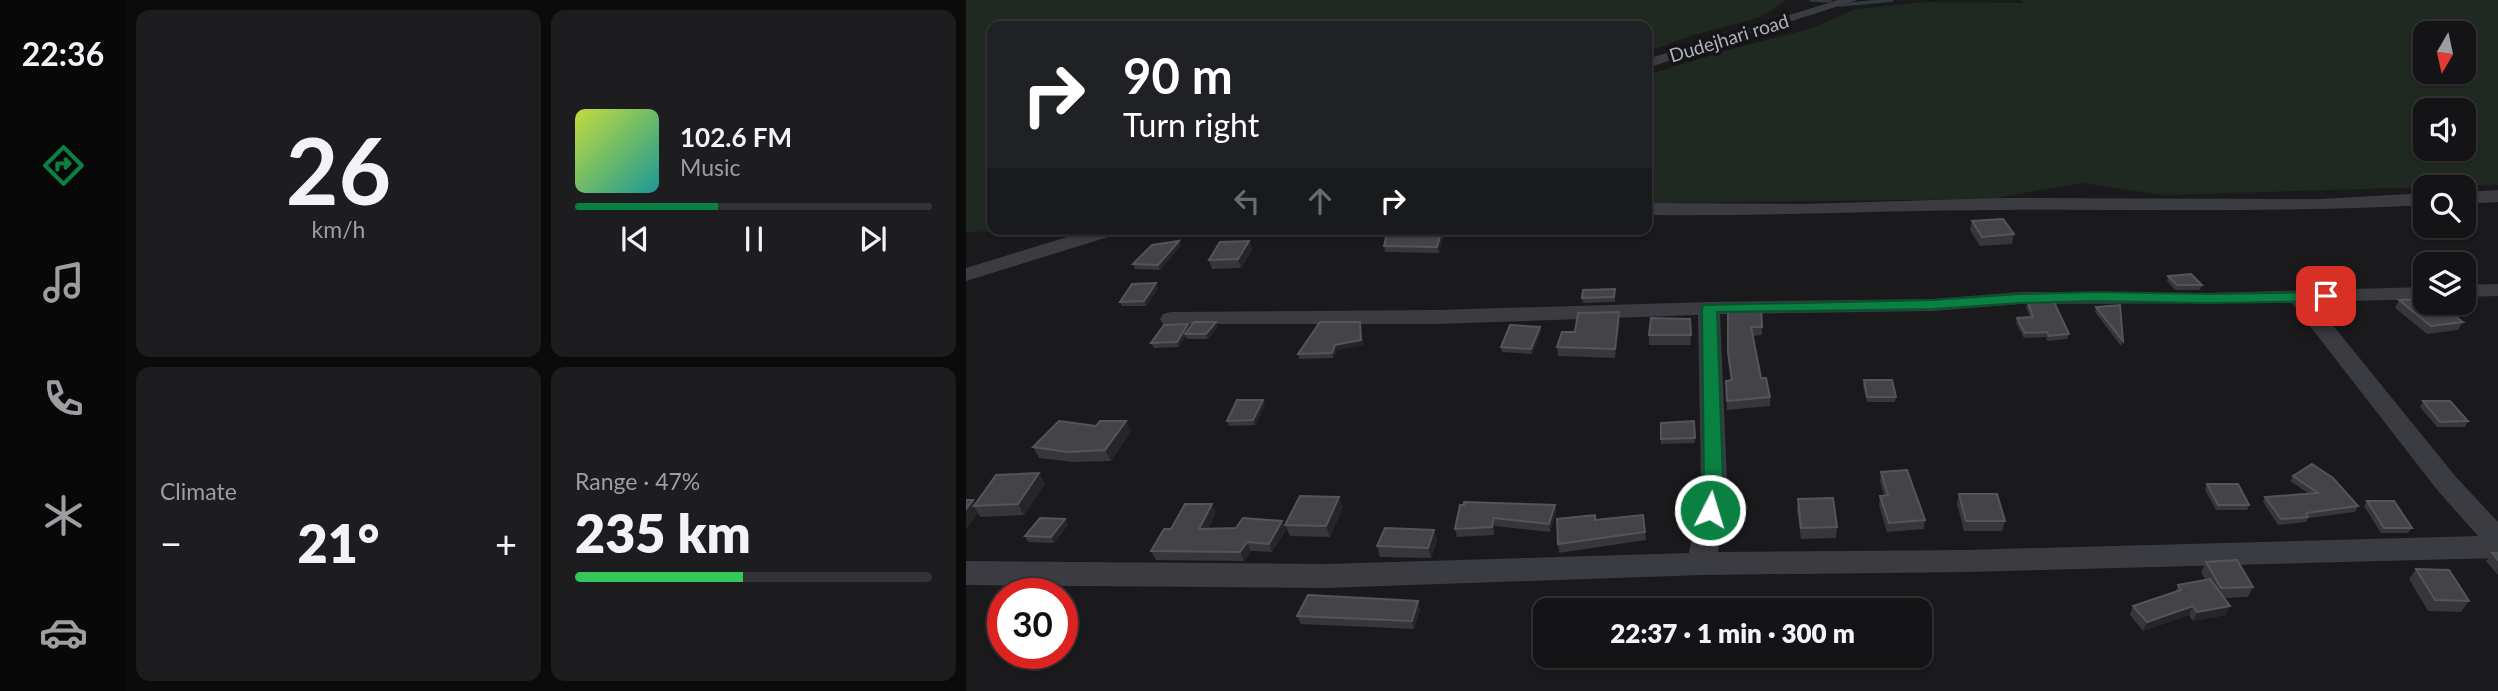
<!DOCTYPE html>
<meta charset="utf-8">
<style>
body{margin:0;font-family:Lato,sans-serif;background:#1d1d1f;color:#f1f3f6;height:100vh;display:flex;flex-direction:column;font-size:26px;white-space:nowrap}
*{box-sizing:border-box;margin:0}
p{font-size:23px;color:#9d9ea1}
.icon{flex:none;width:38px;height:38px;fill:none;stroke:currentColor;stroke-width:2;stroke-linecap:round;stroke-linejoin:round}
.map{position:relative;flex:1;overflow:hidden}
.side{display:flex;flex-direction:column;gap:10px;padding:10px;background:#0b0b0c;width:840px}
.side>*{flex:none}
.top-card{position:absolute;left:21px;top:21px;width:665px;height:214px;border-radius:14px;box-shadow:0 2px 5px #0004,0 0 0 2px #333335;background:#202124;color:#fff;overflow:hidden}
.needle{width:46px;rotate:189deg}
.fabs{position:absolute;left:1447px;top:21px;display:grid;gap:14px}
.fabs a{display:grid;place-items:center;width:63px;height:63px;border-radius:14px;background:#141416;box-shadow:0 2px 5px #0004,0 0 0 2px #333335;font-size:35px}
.speed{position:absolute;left:21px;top:578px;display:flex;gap:14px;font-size:35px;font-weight:700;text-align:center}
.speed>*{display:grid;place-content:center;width:91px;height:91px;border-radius:50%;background:#141416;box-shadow:0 2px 5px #0004,0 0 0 2px #333335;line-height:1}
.speed .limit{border:10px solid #d22;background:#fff;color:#111}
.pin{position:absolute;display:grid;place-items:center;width:60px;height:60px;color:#fff;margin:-30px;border-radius:14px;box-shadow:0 4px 10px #0006}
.me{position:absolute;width:77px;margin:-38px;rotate:5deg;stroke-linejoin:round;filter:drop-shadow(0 0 5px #0008)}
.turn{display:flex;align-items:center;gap:24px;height:147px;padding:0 21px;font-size:32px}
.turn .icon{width:91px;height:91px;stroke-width:2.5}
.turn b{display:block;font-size:49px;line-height:60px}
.lanes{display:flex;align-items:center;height:66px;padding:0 21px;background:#0003;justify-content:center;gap:35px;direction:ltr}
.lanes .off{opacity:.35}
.big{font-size:52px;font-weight:800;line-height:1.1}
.side .card{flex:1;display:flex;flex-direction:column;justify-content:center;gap:10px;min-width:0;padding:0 24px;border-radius:14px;background:#1d1d1f}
.side .dial{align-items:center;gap:0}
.dial b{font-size:91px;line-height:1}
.song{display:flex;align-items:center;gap:21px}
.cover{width:84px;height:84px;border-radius:10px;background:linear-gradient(135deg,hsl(70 70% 55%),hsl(180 70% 35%))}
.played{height:7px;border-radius:4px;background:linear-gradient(90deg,#0b8043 40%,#333335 40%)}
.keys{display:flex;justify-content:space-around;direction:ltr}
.heat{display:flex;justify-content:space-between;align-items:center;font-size:38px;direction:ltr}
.charge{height:10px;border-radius:5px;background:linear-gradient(90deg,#34c759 47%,#333335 0)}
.side .tiles{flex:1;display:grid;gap:10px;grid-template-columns:repeat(2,1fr)}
.trip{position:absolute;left:567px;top:598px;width:399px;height:70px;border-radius:14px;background:#141416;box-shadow:0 2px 5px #0004,0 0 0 2px #333335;font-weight:800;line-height:70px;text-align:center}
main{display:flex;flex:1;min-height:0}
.dock{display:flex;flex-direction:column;width:126px;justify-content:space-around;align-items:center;background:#080809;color:#9d9ea1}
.dock .icon{width:49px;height:49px}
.dock .on{color:#0b8043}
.dock b{font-size:32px;color:#f1f3f6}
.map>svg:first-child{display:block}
.green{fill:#202822;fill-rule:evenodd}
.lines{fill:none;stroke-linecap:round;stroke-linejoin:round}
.stream{stroke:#303940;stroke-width:3.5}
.minor{fill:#3b3c41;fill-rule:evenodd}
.wall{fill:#37363a}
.shaded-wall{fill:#262528}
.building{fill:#444348;stroke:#54555a;stroke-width:2}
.route{fill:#0b8043;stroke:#07532c;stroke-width:2}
.labels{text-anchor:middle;stroke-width:7;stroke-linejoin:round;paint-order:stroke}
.far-street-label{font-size:19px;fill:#adb1bb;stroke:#151518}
</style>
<main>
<nav class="dock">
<b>22:36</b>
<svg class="icon on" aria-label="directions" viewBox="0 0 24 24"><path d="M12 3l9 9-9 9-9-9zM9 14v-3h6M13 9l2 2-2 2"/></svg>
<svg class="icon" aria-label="music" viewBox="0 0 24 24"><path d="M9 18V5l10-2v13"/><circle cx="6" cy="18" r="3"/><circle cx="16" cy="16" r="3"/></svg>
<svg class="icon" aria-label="phone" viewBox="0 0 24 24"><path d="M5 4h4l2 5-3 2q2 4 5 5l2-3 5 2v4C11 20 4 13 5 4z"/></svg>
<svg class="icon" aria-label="climate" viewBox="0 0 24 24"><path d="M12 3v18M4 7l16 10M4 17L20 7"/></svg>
<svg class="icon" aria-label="car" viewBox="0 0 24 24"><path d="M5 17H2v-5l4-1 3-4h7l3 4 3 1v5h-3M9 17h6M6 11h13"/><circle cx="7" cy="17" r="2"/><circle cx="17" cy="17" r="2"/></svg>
</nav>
<section class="side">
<div class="tiles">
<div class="card dial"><b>26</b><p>km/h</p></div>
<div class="card">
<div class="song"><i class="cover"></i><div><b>102.6 FM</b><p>Music</p></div></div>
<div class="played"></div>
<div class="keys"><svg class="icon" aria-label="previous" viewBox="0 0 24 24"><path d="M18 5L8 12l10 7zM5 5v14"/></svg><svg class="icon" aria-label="pause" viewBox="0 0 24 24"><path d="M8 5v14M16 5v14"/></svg><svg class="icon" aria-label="next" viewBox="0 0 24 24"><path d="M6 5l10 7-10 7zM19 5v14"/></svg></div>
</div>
<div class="card"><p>Climate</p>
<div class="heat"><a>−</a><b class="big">21°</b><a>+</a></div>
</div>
<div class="card"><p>Range · 47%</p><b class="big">235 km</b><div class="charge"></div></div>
</div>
</section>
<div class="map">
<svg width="1532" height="691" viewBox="0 0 1532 691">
<rect width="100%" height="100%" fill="#1a1a1d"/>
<!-- green -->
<path class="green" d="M 0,0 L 820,0 L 795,17 L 727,35 L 681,52 L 681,26 L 26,26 L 26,229 L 109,229 L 0,232 Z
M 1055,0 L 1532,0 L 1532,185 L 1197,195 L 1116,183 L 1023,199 L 681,203 L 681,75 L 762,50 L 847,28 L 889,9 L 960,2 L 1058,3 ZM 1460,33 L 1498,33 L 1498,72 L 1460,72 ZM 1460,110 L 1498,110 L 1498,149 L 1460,149 Z"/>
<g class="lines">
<!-- stream -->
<path class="stream" d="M 845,0 L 864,1
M 874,5 L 926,0"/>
<!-- minor -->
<path class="minor" d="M 872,0 L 891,0 L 681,68 L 681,59 Z
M 1532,190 L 1532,202 L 1498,204 L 1498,192 Z
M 1460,193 L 1460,205 C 1318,213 1177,209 1036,210 C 917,210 799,217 681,215 L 681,203 L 838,204 L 1033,198 L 1354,199 Z
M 127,229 L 158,229 L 155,233 L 0,281 L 0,268 Z
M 1532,284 L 1532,296 L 1498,297 L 1498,285 Z
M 1460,287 L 1460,299 L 1348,302 L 1490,477 L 1532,522 L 1532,558 L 999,572 L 736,575 L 360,588 L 0,585 L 0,561 L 360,564 L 723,553 L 735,482 L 732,315 L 470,324 L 197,324 L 194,319 L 197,314 L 205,312 L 470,310 L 743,302 L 967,299 L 1054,292 L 1242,293 ZM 1326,303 L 1472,491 L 1512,536 L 999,550 L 752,552 L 761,482 L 754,314 L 967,311 L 1054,304 Z"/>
</g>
<!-- wall -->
<path class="wall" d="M 1006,221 L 1048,234 L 1046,244 L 1014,246 L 1004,230 Z
M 479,229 L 473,253 L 419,252 L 418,246 Z
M 283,241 L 286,250 L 275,268 L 246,269 L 243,260 Z
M 215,246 L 194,270 L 169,269 L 167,264 Z
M 1202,276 L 1236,285 L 1234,290 L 1209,290 L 1201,281 Z
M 192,288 L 180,306 L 156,306 L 154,302 Z
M 649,289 L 649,302 L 617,303 L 616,298 Z
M 1433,300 L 1497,322 L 1492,330 L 1461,334 L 1429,308 Z
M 1062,302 L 1103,334 L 1101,339 L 1081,341 L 1080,337 L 1058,338 L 1050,323 L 1051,318 L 1064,317 L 1060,307 Z
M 1130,307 L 1157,341 L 1155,346 L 1129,312 Z
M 762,308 L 796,327 L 796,335 L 787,336 L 795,378 L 804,397 L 804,406 L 761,410 L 760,381 L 765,380 L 762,361 Z
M 653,312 L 654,321 L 649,358 L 592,356 L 591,347 L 609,332 Z
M 724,319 L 725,345 L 683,345 L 683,335 Z
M 394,322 L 397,345 L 371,350 L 367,358 L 333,359 L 332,354 Z
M 222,324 L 223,327 L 252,327 L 242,339 L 221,339 L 220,336 L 213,347 L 188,348 L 185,343 Z
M 575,332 L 566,354 L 536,352 L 535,347 Z
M 898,380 L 930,397 L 929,402 L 901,402 L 897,385 Z
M 297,400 L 299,405 L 289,425 L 263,426 L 261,421 Z
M 1457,401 L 1502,421 L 1499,427 L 1471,427 L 1454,407 Z
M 728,421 L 729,443 L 695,444 L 695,423 Z
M 165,431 L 145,461 L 108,462 L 73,458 L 67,447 Z
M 915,472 L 959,520 L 958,529 L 921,532 L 913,505 L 914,496 L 918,495 L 914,481 Z
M 1327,476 L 1392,506 L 1389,512 L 1342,518 L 1340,522 L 1312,525 L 1297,502 L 1299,497 L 1342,493 L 1324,481 Z
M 79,483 L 58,515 L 15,517 L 0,500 L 10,504 Z
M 1241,484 L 1283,505 L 1281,510 L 1250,510 L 1239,490 Z
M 993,494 L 1039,521 L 1036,531 L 998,531 L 991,504 Z
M 832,499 L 871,527 L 870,538 L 835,539 L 831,510 Z
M 1401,501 L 1446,528 L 1442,533 L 1415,533 L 1398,506 Z
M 494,505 L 589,505 L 590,513 L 584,532 L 529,526 L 528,535 L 491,537 L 489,529 Z
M 377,507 L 364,537 L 324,536 L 319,525 Z
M 250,512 L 242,529 L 320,530 L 306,552 L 285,551 L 278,561 L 190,560 L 185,551 L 205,529 Z
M 677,515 L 680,540 L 593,553 L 592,544 L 629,520 Z
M 102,525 L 88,543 L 62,542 L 59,536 Z
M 468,530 L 471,541 L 465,558 L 414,557 L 411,546 Z
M 1526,553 L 1532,553 L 1532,575 L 1520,561 Z
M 1240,562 L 1287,587 L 1282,597 L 1259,598 L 1260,615 L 1227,621 L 1223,615 L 1177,631 L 1164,615 L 1167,606 L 1210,591 L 1212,585 L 1240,580 L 1235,572 Z
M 1450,569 L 1503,601 L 1495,612 L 1462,611 L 1443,579 Z
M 454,609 L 448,629 L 335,624 L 331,616 Z"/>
<!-- shaded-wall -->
<path class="shaded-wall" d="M 476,229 L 479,229 L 473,253 L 471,247 Z
M 213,241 L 215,246 L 194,270 L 192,265 Z
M 283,241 L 286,250 L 275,268 L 272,259 Z
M 190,283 L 192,288 L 180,306 L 178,301 Z
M 653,312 L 654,321 L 649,358 L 649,349 Z
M 250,322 L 252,327 L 242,339 L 240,334 Z
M 394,322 L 397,345 L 371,350 L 367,358 L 366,353 L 369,345 Z
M 222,324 L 224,329 L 219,334 L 220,336 L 213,347 L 211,342 Z
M 574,327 L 575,332 L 566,354 L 565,349 Z
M 297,400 L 299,405 L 289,425 L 287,420 Z
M 160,421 L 165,431 L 145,461 L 139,450 Z
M 73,473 L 79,483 L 58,515 L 52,504 Z
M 373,497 L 377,507 L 364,537 L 360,526 Z
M 7,500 L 12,506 L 8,506 L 12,513 L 0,530 L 0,509 Z
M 246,504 L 250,512 L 238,537 L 233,529 Z
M 589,505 L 590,513 L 584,532 L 583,524 Z
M 528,518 L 529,526 L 528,535 L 526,527 Z
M 99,519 L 102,525 L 88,543 L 85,537 Z
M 316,521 L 320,530 L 306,552 L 303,544 Z
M 468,530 L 471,541 L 465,558 L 462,548 Z
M 281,542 L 285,551 L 278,561 L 274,552 Z
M 452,601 L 454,609 L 448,629 L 446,621 Z
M 1227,606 L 1223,615 L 1177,631 L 1181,622 Z
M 1264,606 L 1260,615 L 1227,621 L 1231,612 Z"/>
<!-- building -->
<path class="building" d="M 1037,219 L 1048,234 L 1016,237 L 1006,221 Z
M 422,229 L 476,229 L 471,247 L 418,246 Z
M 213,241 L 192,265 L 167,264 L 186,245 Z
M 283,241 L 272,259 L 243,260 L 254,242 Z
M 1225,274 L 1236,285 L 1211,285 L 1202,276 Z
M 190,283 L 178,301 L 154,302 L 166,284 Z
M 649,289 L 648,297 L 616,298 L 617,290 Z
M 1460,299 L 1460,303 L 1471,303 L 1497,322 L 1465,326 L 1433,300 Z
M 1062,302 L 1088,302 L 1103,334 L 1083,336 L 1081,332 L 1059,333 L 1051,318 L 1067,317 Z
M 1154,305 L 1157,341 L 1130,307 Z
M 795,307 L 796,327 L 785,327 L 795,378 L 800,378 L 804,397 L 761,401 L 760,381 L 766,380 L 762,352 L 762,308 Z
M 653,312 L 649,349 L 591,347 L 596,332 L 609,332 L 612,313 Z
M 685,318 L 724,319 L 725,335 L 683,335 Z
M 228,322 L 250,322 L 240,334 L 219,334 Z
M 354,322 L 394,322 L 395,340 L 369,345 L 366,353 L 332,354 Z
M 222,324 L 211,342 L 185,343 L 198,325 Z
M 544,325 L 574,327 L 565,349 L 535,347 Z
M 898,380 L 926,380 L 930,397 L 901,397 Z
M 271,400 L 297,400 L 287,420 L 261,421 Z
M 1457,401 L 1484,401 L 1502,421 L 1474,422 Z
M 93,421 L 130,426 L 134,421 L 160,421 L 139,450 L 102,452 L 67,447 Z
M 728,421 L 729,438 L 695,439 L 695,423 Z
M 1346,464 L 1367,478 L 1392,506 L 1340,513 L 1342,517 L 1315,519 L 1299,497 L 1352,493 L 1327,476 Z
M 941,470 L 959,520 L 923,523 L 914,496 L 922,495 L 915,472 Z
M 73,473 L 52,504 L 8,506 L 30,475 Z
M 1241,484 L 1272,484 L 1283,505 L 1252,505 Z
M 993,494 L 1031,494 L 1039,521 L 1000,521 Z
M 334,496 L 373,497 L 360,526 L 319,525 Z
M 867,498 L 871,527 L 835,528 L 832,499 Z
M 0,500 L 7,500 L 0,509 Z
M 1401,501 L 1428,501 L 1446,528 L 1418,528 Z
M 498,502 L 589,505 L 583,524 L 528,518 L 526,527 L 489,529 L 494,505 L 498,505 Z
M 219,504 L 246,504 L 233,529 L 270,528 L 277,518 L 316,521 L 303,544 L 281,542 L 274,552 L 185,551 L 198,529 L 205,529 Z
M 629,515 L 629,520 L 677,515 L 679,532 L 592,544 L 591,519 Z
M 74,518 L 99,519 L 85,537 L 59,536 Z
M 419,528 L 468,530 L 462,548 L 411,546 Z
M 1526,553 L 1532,553 L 1532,560 Z
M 1271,560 L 1287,587 L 1255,588 L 1240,562 Z
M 1450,569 L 1483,570 L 1503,601 L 1469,600 Z
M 1244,579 L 1264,606 L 1231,612 L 1227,606 L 1181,622 L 1167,606 L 1215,590 L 1212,585 Z
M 342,595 L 452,601 L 446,621 L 331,616 Z"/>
<!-- route -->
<path class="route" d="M 1129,292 L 1242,294 L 1360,292 L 1367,296 L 1360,301 L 1242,303 L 1129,301 L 1054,303 L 967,309 L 751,312 L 757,482 L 751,515 L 737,515 L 735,510 L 738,482 L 736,308 L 738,305 L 967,300 L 1054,294 Z"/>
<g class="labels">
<!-- far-street labels -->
<g class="far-street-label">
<text transform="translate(763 38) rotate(-17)" y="7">Dudejhari road</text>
</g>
</g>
</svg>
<div class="fabs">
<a><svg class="needle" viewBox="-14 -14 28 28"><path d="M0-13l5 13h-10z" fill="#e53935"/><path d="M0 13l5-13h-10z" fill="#9d9ea1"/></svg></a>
<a><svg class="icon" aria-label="sound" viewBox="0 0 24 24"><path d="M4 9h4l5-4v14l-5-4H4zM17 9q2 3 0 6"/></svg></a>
<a><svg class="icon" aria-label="search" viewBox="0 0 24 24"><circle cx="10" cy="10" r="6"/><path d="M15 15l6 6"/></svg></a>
<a><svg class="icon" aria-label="layers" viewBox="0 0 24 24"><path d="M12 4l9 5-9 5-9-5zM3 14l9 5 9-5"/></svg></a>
</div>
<div class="speed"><div class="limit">30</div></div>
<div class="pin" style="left:1360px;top:296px;background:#d93025"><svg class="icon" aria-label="arrive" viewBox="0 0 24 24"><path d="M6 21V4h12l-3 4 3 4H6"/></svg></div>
<svg class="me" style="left:744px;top:510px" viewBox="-20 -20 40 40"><circle r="17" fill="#0b8043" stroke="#fff" stroke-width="3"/><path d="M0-11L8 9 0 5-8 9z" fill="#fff"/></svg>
<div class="trip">22:37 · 1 min · 300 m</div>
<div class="top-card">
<div class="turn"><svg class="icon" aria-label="right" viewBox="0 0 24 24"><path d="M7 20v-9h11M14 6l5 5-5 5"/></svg><div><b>90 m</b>Turn right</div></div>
<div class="lanes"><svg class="icon off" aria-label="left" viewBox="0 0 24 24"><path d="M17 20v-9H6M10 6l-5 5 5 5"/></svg><svg class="icon off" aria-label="ahead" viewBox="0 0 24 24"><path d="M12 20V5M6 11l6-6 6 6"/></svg><svg class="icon" aria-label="right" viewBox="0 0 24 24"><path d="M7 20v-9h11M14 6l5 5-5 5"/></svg></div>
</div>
</div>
</main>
